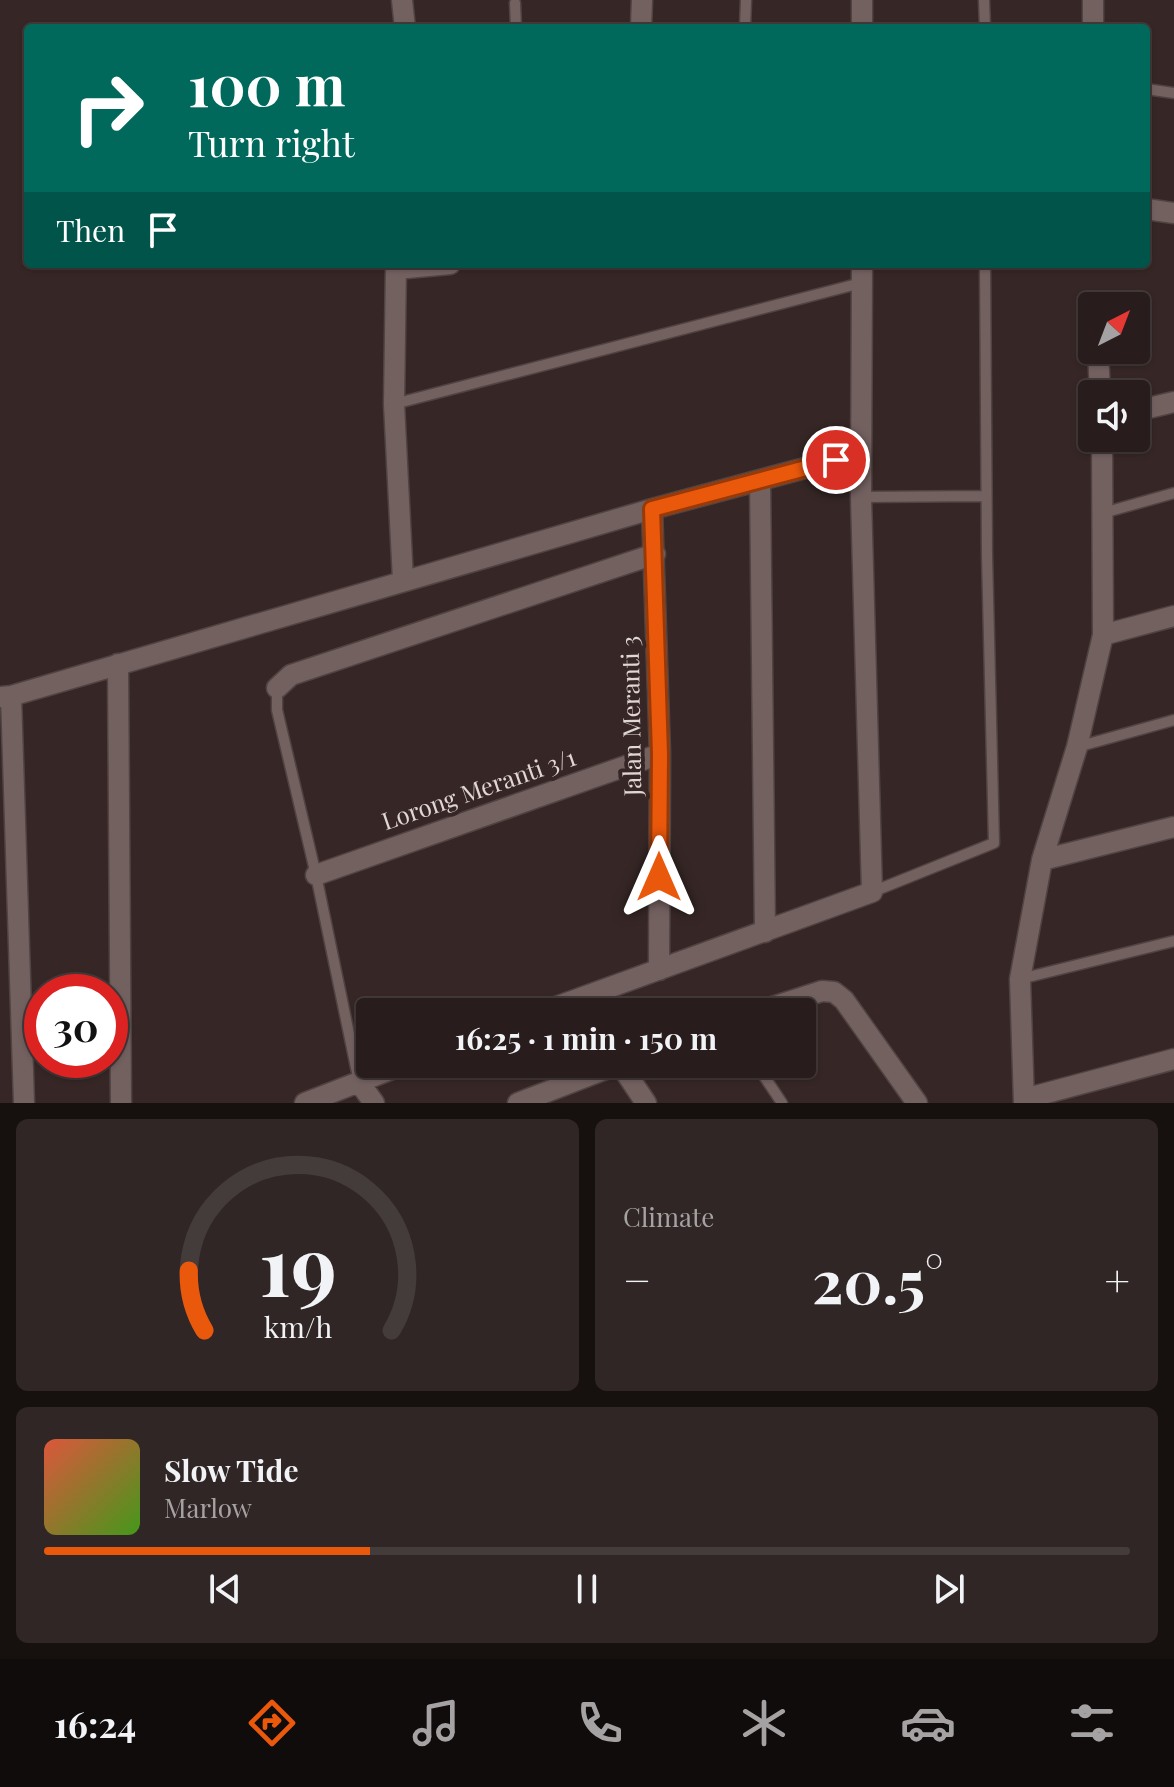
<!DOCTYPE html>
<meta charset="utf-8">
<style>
body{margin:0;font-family:"Playfair Display",serif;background:#302625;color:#f1f3f6;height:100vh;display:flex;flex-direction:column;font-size:30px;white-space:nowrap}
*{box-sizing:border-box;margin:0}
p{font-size:26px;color:#a5a2a3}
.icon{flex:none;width:44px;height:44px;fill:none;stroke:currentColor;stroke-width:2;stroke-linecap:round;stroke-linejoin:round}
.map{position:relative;height:1103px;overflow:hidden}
.side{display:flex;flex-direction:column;gap:16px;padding:16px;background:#16100f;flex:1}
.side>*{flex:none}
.hud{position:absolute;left:24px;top:24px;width:1126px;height:244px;border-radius:8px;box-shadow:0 2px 6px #0004,0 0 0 2px #443b3b;background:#00695c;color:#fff;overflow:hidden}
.needle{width:52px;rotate:42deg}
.tools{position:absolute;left:1078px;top:292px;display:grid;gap:16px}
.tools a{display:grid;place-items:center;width:72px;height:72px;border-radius:8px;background:#281d1c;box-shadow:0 2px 6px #0004,0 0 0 2px #443b3b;font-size:40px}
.speed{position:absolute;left:24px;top:974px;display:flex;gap:16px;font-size:40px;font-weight:700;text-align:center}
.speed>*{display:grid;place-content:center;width:104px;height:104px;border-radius:50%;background:#281d1c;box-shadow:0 2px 6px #0004,0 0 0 2px #443b3b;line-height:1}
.speed .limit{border:12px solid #d22;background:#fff;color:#111}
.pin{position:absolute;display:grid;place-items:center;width:68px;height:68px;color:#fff;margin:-34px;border:4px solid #fff;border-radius:50%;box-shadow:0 2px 8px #0007}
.me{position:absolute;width:88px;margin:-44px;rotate:0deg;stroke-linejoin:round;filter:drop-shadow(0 0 6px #0008)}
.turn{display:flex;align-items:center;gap:28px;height:168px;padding:0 32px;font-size:36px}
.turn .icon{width:104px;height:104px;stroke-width:2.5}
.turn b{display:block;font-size:56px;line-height:68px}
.then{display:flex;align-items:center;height:76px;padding:0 32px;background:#0003;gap:16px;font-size:30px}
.big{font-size:60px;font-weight:700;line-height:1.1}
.side .card{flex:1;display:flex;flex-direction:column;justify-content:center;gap:12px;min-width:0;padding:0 28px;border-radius:12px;background:#302625}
.side .dial{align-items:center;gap:0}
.dial svg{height:208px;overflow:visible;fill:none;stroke:#443b3b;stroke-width:7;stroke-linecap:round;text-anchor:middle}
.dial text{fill:#f1f3f6;stroke:none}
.song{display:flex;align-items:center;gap:24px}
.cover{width:96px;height:96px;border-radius:12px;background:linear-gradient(135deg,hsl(10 70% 55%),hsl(100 70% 35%))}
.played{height:8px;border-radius:4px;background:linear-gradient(90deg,#ea580c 30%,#443b3b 30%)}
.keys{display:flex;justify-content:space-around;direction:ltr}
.heat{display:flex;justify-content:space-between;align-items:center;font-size:44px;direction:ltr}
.side .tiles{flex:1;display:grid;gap:16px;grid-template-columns:1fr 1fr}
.card:last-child{grid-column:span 2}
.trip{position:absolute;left:356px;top:998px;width:460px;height:80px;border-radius:8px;background:#281d1c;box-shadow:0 2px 6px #0004,0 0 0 2px #443b3b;font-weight:700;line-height:80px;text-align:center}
.tabs{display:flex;height:128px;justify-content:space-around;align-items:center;background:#100c0b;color:#a5a2a3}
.tabs .icon{width:56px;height:56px}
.tabs .active{color:#ea580c}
.tabs b{font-size:36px;color:#f1f3f6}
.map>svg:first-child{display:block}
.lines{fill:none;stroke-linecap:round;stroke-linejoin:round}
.lane-casing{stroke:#504342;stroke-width:13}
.street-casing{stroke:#504342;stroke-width:23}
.lane{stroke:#736160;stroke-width:10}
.street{stroke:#736160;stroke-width:20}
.route-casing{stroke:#983908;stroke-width:20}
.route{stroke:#ea580c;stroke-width:14}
.labels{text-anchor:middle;stroke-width:8;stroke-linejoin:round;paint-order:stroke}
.street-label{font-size:24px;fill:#e0d6d5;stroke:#362726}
</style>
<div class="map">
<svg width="1174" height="1103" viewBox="0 0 1174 1103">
<rect width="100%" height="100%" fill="#362726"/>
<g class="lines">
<!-- lane casing -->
<g class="lane-casing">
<path id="lane" d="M 984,0 L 985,28
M 515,3 L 516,28
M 745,28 L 746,0
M 1146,89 L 1174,93
M 394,404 L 861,283
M 861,497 L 986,496
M 1103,513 L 1174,493
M 277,688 L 277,710 L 316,875 L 359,1082
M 1077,747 L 1174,720
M 872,892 L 994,843 L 987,555 L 985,264
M 1020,979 L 1174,941
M 756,1064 L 782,1103"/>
</g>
<!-- street casing -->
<g class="street-casing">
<path id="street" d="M 402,0 L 405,28
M 862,0 L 862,28
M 641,28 L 642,0
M 1093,28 L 1093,0
M 1146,209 L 1174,213
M 396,264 L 394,404 L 403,580
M 396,269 L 450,264
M 1098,350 L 1100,394
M 1136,411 L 1174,402
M 760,480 L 765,932
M 652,509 L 660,754 L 659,970
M 1103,635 L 1174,616
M 118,664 L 121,1103
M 277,688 L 291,675 L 655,554
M 11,696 L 24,1103
M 0,697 L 11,696 L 652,509 L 861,453
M 1042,860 L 1174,827
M 316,875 L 660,754
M 542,1012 L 872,892 L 861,497 L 862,264
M 757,1012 L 822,991 L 834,992 L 844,1000 L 917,1103
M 620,1064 L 646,1103
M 359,1082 L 374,1103
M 1024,1099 L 1174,1059
M 305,1103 L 405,1064
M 518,1103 L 619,1064
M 1024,1103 L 1020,979 L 1042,860 L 1077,747 L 1103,635 L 1102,438"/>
</g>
<!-- lane -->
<use href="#lane" class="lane"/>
<!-- street -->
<use href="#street" class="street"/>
</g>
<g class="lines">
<!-- route casing -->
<g class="route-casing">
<path id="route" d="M 659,877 L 660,754 L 652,509 L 836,460"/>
</g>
<!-- route -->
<use href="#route" class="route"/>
</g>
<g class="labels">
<!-- street labels -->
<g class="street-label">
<text transform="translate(632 716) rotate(-91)" y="8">Jalan Meranti 3</text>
<text transform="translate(479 790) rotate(-19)" y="8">Lorong Meranti 3/1</text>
</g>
</g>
</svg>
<div class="tools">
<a><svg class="needle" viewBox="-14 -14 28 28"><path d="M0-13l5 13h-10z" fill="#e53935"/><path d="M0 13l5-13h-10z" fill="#a5a2a3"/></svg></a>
<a><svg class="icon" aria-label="sound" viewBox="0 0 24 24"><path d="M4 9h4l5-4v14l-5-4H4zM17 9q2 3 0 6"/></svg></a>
</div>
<div class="speed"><div class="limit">30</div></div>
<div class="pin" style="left:836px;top:460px;background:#d93025"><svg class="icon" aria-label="arrive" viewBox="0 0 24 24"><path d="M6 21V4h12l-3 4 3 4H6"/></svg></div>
<svg class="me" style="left:659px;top:877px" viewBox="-20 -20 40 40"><path d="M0-17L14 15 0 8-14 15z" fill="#ea580c" stroke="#fff" stroke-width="4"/></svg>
<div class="trip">16:25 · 1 min · 150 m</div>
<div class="hud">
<div class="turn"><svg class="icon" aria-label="right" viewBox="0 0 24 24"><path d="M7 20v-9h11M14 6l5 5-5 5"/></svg><div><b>100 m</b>Turn right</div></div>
<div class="then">Then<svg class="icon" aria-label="arrive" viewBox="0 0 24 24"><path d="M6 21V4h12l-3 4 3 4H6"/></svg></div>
</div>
</div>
<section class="side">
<div class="tiles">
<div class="card dial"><svg viewBox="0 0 100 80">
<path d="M14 69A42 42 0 1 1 86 69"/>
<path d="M14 69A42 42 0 0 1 8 46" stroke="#ea580c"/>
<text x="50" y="56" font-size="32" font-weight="700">19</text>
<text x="50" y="72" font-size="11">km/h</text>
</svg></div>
<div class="card"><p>Climate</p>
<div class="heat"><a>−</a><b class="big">20.5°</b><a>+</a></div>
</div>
<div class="card">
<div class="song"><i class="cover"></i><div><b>Slow Tide</b><p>Marlow</p></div></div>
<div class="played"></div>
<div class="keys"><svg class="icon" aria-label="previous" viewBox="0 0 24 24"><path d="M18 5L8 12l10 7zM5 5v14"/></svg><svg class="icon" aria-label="pause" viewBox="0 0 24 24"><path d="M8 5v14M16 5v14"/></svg><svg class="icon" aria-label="next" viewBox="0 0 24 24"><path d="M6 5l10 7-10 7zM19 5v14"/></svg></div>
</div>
</div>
</section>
<nav class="tabs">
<b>16:24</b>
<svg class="icon active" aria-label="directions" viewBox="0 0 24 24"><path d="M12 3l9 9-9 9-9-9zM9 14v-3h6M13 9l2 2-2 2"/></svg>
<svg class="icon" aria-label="music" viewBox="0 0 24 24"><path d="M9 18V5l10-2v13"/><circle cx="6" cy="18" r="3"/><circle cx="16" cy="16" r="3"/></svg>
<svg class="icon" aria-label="phone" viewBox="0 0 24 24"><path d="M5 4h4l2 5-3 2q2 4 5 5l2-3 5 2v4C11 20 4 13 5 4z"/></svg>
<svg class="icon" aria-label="climate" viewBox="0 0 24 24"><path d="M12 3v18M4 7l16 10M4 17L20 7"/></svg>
<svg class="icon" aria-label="car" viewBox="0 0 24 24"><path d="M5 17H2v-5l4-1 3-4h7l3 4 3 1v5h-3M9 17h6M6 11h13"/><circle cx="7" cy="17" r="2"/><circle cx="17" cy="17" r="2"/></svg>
<svg class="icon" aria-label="filters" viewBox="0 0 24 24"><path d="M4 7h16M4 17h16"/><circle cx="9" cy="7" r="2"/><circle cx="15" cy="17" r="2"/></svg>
</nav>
